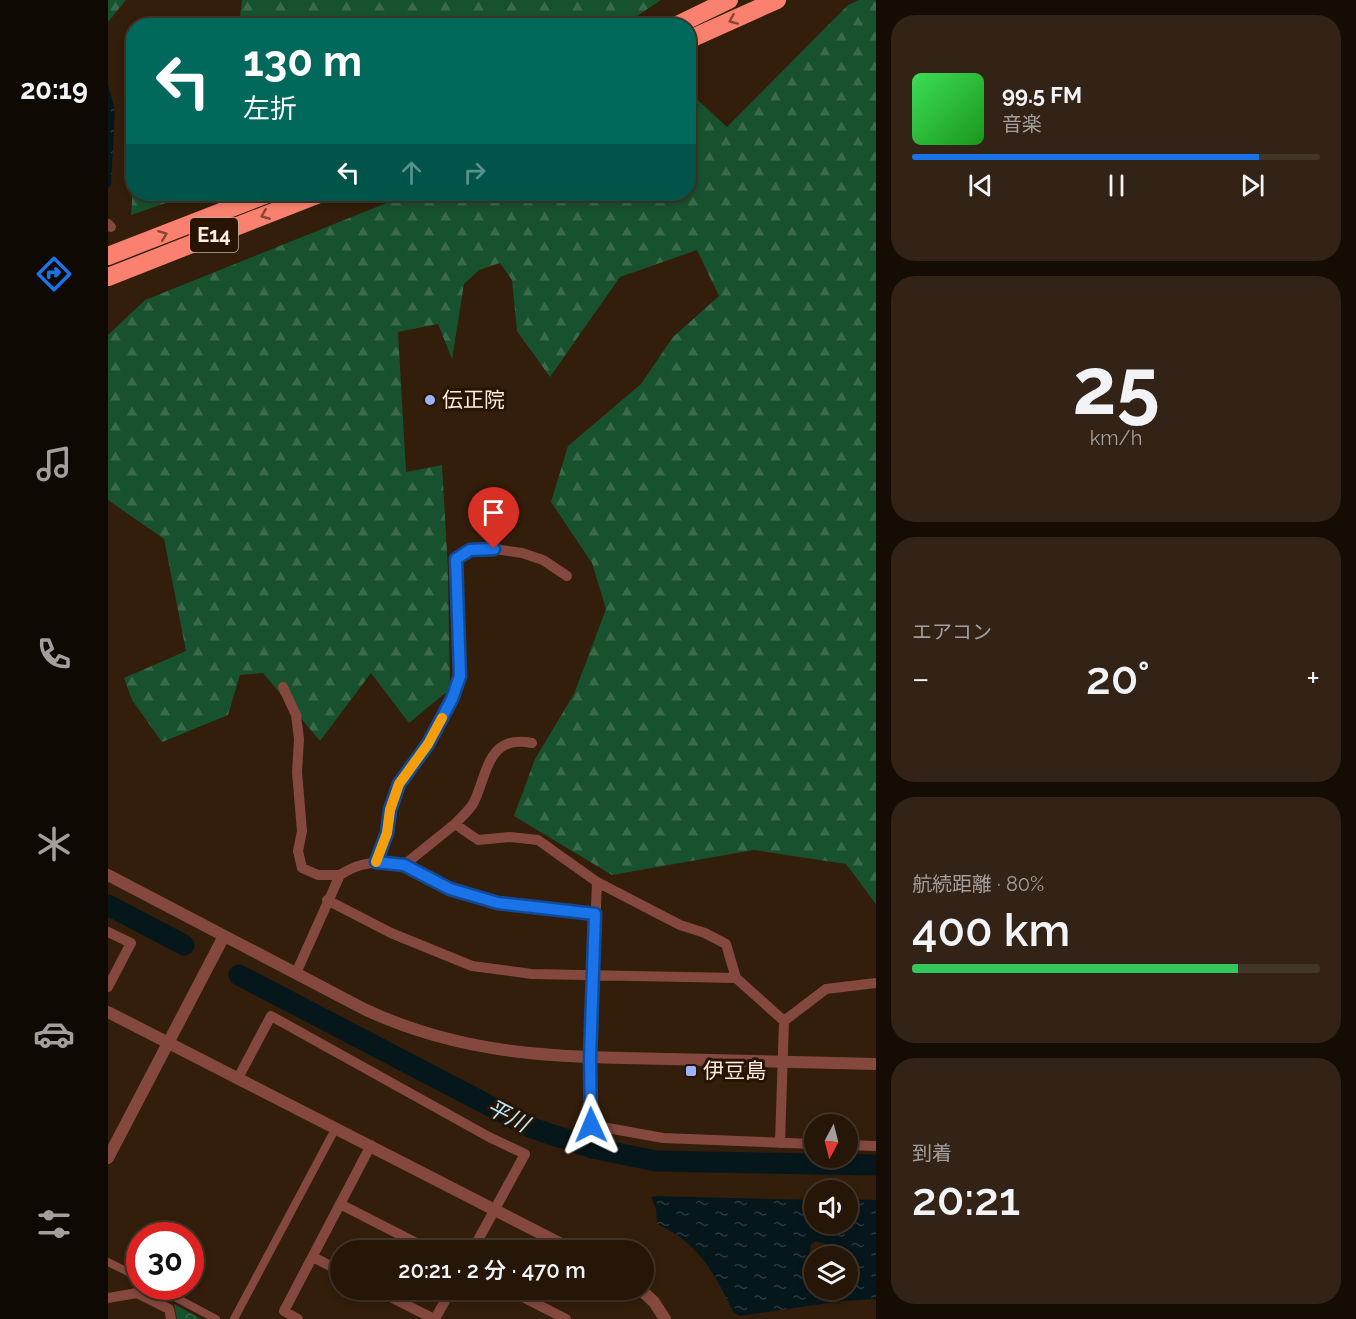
<!DOCTYPE html>
<html lang="ja">
<meta charset="utf-8">
<style>
body{margin:0;font-family:Raleway,"Noto Sans JP",sans-serif;background:#322316;color:#f1f3f6;height:100vh;display:flex;flex-direction:column;font-size:22px;white-space:nowrap}
*{box-sizing:border-box;margin:0}
p{font-size:20px;color:#a49f9c}
.icon{flex:none;width:33px;height:33px;fill:none;stroke:currentColor;stroke-width:2;stroke-linecap:round;stroke-linejoin:round}
.map{position:relative;flex:1;overflow:hidden}
.drawer{display:flex;flex-direction:column;gap:15px;padding:15px;background:#150c04;width:480px}
.drawer>*{flex:none}
.banner{position:absolute;left:18px;top:18px;width:570px;height:183px;border-radius:24px;box-shadow:0 3px 9px #0003,0 0 0 2px #423529;background:#00695c;color:#fff;overflow:hidden}
.needle{width:39px;rotate:187deg}
.tools{position:absolute;left:696px;top:1114px;display:grid;gap:12px}
.tools a{display:grid;place-items:center;width:54px;height:54px;border-radius:50%;background:#261608;box-shadow:0 3px 9px #0003,0 0 0 2px #423529;font-size:30px}
.speed{position:absolute;left:18px;top:1222px;display:flex;gap:12px;font-size:30px;font-weight:700;text-align:center}
.speed>*{display:grid;place-content:center;width:78px;height:78px;border-radius:50%;background:#261608;box-shadow:0 3px 9px #0003,0 0 0 2px #423529;line-height:1}
.speed .limit{border:9px solid #d22;background:#fff;color:#111}
.pin{position:absolute;display:grid;place-items:center;width:51px;height:51px;color:#fff;margin:-62px -26px;border-radius:50% 50% 50% 0;rotate:-45deg;box-shadow:0 0 6px #0007}
.pin .icon{rotate:45deg}
.me{position:absolute;width:66px;margin:-33px;rotate:359deg;stroke-linejoin:round;filter:drop-shadow(0 0 4px #0008)}
.turn{display:flex;align-items:center;gap:21px;height:126px;padding:0 18px;font-size:27px}
.turn .icon{width:78px;height:78px;stroke-width:2.5}
.turn b{display:block;font-size:42px;line-height:51px}
.lanes{display:flex;align-items:center;height:57px;padding:0 18px;background:#0003;justify-content:center;gap:30px;direction:ltr}
.lanes .off{opacity:.35}
.big{font-size:45px;font-weight:600;line-height:1.1}
.drawer .card{flex:1;display:flex;flex-direction:column;justify-content:center;gap:9px;min-width:0;padding:0 21px;border-radius:24px;background:#322316}
.drawer .dial{align-items:center;gap:0}
.dial b{font-size:78px;line-height:1}
.song{display:flex;align-items:center;gap:18px}
.cover{width:72px;height:72px;border-radius:9px;background:linear-gradient(135deg,hsl(130 70% 55%),hsl(120 70% 35%))}
.played{height:6px;border-radius:3px;background:linear-gradient(90deg,#1a73e8 85%,#423529 85%)}
.keys{display:flex;justify-content:space-around;direction:ltr}
.heat{display:flex;justify-content:space-between;align-items:center;font-size:33px;direction:ltr}
.charge{height:9px;border-radius:4px;background:linear-gradient(90deg,#34c759 80%,#423529 0)}
.trip{position:absolute;left:222px;top:1240px;width:324px;height:60px;border-radius:30px;background:#261608;box-shadow:0 3px 9px #0003,0 0 0 2px #423529;font-weight:600;line-height:60px;text-align:center}
main{display:flex;flex:1;min-height:0}
.dock{display:flex;flex-direction:column;width:108px;justify-content:space-around;align-items:center;background:#0f0903;color:#a49f9c}
.dock .icon{width:42px;height:42px}
.dock .on{color:#1a73e8}
.dock b{font-size:27px;color:#f1f3f6}
.map>svg:first-child{display:block}
.forest{fill:url(#forest-firs)}
.park{fill:url(#park-crowns)}
.water{fill:url(#water-ripples);fill-rule:evenodd}
.lines{fill:none;stroke-linecap:round;stroke-linejoin:round}
.river{stroke:#06171c;stroke-width:21}
.pedestrian{stroke:#84483f;stroke-width:8}
.minor{stroke:#84483f;stroke-width:10}
.tertiary{stroke:#84483f;stroke-width:12}
.motorway{stroke:#fa8170;stroke-width:18}
.oneway{stroke:#874534}
.route-casing{stroke:#114b97;stroke-width:15}
.route{stroke:#1a73e8;stroke-width:10}
.slow{stroke:#f59e0b;stroke-width:10}
.poi-dot{fill:#9cb4fd;stroke:#291403;stroke-width:2}
.labels{text-anchor:middle;stroke-width:6;stroke-linejoin:round;paint-order:stroke}
.shield{fill:#291403;stroke:#bdac9f;stroke-width:1.5}
.shield-label{font-size:20px;font-weight:bold;fill:#fdede2}
.poi-label{font-size:21px;fill:#fdede2;stroke:#291403;text-anchor:start}
.water-label{font-size:22px;font-style:italic;fill:#b1eafc;stroke:#291403}
</style>
<main>
<nav class="dock">
<b>20:19</b>
<svg class="icon on" aria-label="directions" viewBox="0 0 24 24"><path d="M12 3l9 9-9 9-9-9zM9 14v-3h6M13 9l2 2-2 2"/></svg>
<svg class="icon" aria-label="music" viewBox="0 0 24 24"><path d="M9 18V5l10-2v13"/><circle cx="6" cy="18" r="3"/><circle cx="16" cy="16" r="3"/></svg>
<svg class="icon" aria-label="phone" viewBox="0 0 24 24"><path d="M5 4h4l2 5-3 2q2 4 5 5l2-3 5 2v4C11 20 4 13 5 4z"/></svg>
<svg class="icon" aria-label="climate" viewBox="0 0 24 24"><path d="M12 3v18M4 7l16 10M4 17L20 7"/></svg>
<svg class="icon" aria-label="car" viewBox="0 0 24 24"><path d="M5 17H2v-5l4-1 3-4h7l3 4 3 1v5h-3M9 17h6M6 11h13"/><circle cx="7" cy="17" r="2"/><circle cx="17" cy="17" r="2"/></svg>
<svg class="icon" aria-label="filters" viewBox="0 0 24 24"><path d="M4 7h16M4 17h16"/><circle cx="9" cy="7" r="2"/><circle cx="15" cy="17" r="2"/></svg>
</nav>
<div class="map">
<svg width="768" height="1319" viewBox="0 0 768 1319">
<defs>
<pattern id="forest-firs" width="22" height="20" patternUnits="userSpaceOnUse" patternTransform="scale(1.5)"><rect width="22" height="20" fill="#18512e"/><path d="M5 1l3.5 6h-7zM16 11l3.5 6h-7z" fill="#3a6a4c"/></pattern>
<pattern id="park-crowns" width="20" height="18" patternUnits="userSpaceOnUse" patternTransform="scale(1.5)"><rect width="20" height="18" fill="#18512e"/><path d="M2 6a3 3 0 1 1 6 0M12 15a3 3 0 1 1 6 0" fill="none" stroke="#3a6a4c"/></pattern>
<pattern id="water-ripples" width="26" height="14" patternUnits="userSpaceOnUse" patternTransform="scale(1.5)"><rect width="26" height="14" fill="#06171c"/><path d="M2 4q2-2 4 0t4 0M15 11q2-2 4 0t4 0" fill="none" stroke="#2b393d"/></pattern>
</defs>
<rect width="100%" height="100%" fill="#331d0b"/>
<!-- forest -->
<path class="forest" d="M 0,0 L 18,0 L 0,22 Z
M 134,0 L 553,0 L 526,18 L 508,25 L 131,25 Z
M 751,0 L 768,0 L 768,904 L 738,864 L 646,850 L 504,875 L 406,816 L 427,759 L 466,694 L 498,609 L 484,563 L 443,502 L 460,446 L 533,384 L 565,337 L 611,296 L 589,250 L 512,277 L 442,377 L 409,331 L 404,280 L 392,263 L 371,270 L 356,284 L 344,359 L 330,324 L 290,332 L 298,472 L 334,465 L 340,570 L 342,689 L 301,723 L 263,673 L 212,741 L 155,673 L 132,675 L 120,715 L 54,742 L 24,700 L 16,678 L 78,651 L 56,539 L 0,500 L 0,335 L 37,300 L 301,194 L 580,194 L 581,92 L 619,127 L 740,5 Z
M 25,186 L 26,194 L 84,194 L 23,215 Z"/>
<!-- park -->
<path class="park" d="M 66,1304 L 93,1319 L 69,1319 Z"/>
<!-- water -->
<path class="water" d="M 0,84 L 7,110 L 3,186 L 0,188 Z
M 548,1196 L 706,1200 L 706,1224 L 740,1224 L 740,1199 L 768,1200 L 768,1299 L 734,1301 L 632,1316 L 625,1312 C 607,1274 590,1242 549,1224 L 548,1209 L 543,1197 ZM 708,1241 L 733,1249 L 731,1257 L 740,1257 L 740,1290 L 706,1290 L 706,1261 L 701,1259 L 703,1245 Z"/>
<g class="lines">
<!-- river -->
<path class="river" d="M 0,905 L 76,945
M 131,975 L 424,1128 L 484,1148 L 548,1161 L 768,1165"/>
<!-- pedestrian -->
<path class="pedestrian" d="M 0,1262 L 32,1278
M 48,1287 L 108,1319
M 126,1319 L 224,1135"/>
<!-- minor -->
<path class="minor" d="M 0,224 L 3,227
M 175,687 L 188,715 L 191,739 L 189,772 L 194,831 L 190,851 L 194,868 L 210,875 L 232,875
M 347,824 C 353,817 362,810 366,802 C 380,772 380,734 424,743
M 268,862 L 279,833 L 282,810 L 291,784 L 320,744 L 344,699 L 352,676 L 348,559 L 362,550 L 386,549 L 414,553 L 435,560 L 459,576
M 296,865 L 342,889 L 390,903 L 487,914
M 489,882 L 482,1058 L 483,1125 L 555,1138 L 706,1144
M 219,900 L 283,933 L 364,966 L 424,974 L 628,978
M 0,932 L 23,943 L 0,987
M 188,973 L 232,875 C 255,860 270,862 296,865 L 347,824 L 370,840 L 402,837 L 430,840 L 489,882 L 572,925 L 597,933 L 618,944 L 628,978 L 676,1021
M 676,1021 L 718,989 L 768,983
M 130,1078 L 163,1016 L 381,1137 L 417,1154 L 364,1251
M 672,1143 L 676,1021
M 740,1145 L 768,1146
M 232,1204 L 324,1251
M 205,1257 L 232,1271
M 269,1290 L 326,1319
M 401,1290 L 458,1319
M 0,1298 L 29,1293 L 61,1309 L 63,1319
M 190,1319 L 176,1311 L 263,1145
M 327,1319 L 343,1290"/>
<!-- tertiary -->
<path class="tertiary" d="M 0,875 L 258,1010 C 360,1057 453,1057 562,1059 C 631,1061 699,1062 768,1064
M 0,1012 L 467,1251
M 0,1158 L 116,936
M 533,1290 L 546,1302 L 557,1319"/>
<!-- motorway -->
<path class="motorway" d="M 567,26 L 621,0
M 580,40 L 669,0
M 0,256 L 159,194
M 0,277 L 211,194"/>
</g>
<!-- one-way arrows -->
<defs><path id="oneway-chevron" d="M-2-3.5L2.5 0L-2 3.5" fill="none" stroke-width="1.6" stroke-linecap="round" stroke-linejoin="round" transform="scale(1.5)"/></defs>
<g class="oneway">
<use href="#oneway-chevron" transform="translate(625 20) rotate(156)"/>
<use href="#oneway-chevron" transform="translate(157 215) rotate(158)"/>
<use href="#oneway-chevron" transform="translate(55 235) rotate(-21)"/>
</g>
<g class="lines">
<!-- route casing -->
<g class="route-casing">
<path id="route" d="M 386,549 L 362,550 L 348,559 L 352,676 L 344,699 L 320,744 L 291,784 L 282,810 L 279,833 L 268,862 L 296,865 L 342,889 L 390,903 L 487,914 L 482,1058 L 483,1125"/>
</g>
<!-- route -->
<use href="#route" class="route"/>
<!-- slow -->
<path class="slow" d="M 268,862 L 279,833 L 282,810 L 291,784 L 320,744 L 334,718"/>
</g>
<!-- markers -->
<g class="poi-dot">
<circle cx="322" cy="400" r="6"/>
<rect x="577" y="1065" width="12" height="12" rx="3"/>
</g>
<g class="labels">
<!-- shield labels -->
<rect class="shield" x="82" y="218" width="48" height="34" rx="4.5"/>
<g class="shield-label">
<text x="106" y="242">E14</text>
</g>
<!-- poi labels -->
<g class="poi-label">
<text x="334" y="407">伝正院</text>
<text x="595" y="1078">伊豆島</text>
</g>
<!-- water labels -->
<g class="water-label">
<text transform="translate(400 1115) rotate(27)" y="8">平川</text>
</g>
</g>
</svg>
<div class="tools">
<a><svg class="needle" viewBox="-14 -14 28 28"><path d="M0-13l5 13h-10z" fill="#e53935"/><path d="M0 13l5-13h-10z" fill="#a49f9c"/></svg></a>
<a><svg class="icon" aria-label="sound" viewBox="0 0 24 24"><path d="M4 9h4l5-4v14l-5-4H4zM17 9q2 3 0 6"/></svg></a>
<a><svg class="icon" aria-label="layers" viewBox="0 0 24 24"><path d="M12 4l9 5-9 5-9-5zM3 14l9 5 9-5"/></svg></a>
</div>
<div class="speed"><div class="limit">30</div></div>
<div class="pin" style="left:386px;top:549px;background:#d93025"><svg class="icon" aria-label="arrive" viewBox="0 0 24 24"><path d="M6 21V4h12l-3 4 3 4H6"/></svg></div>
<svg class="me" style="left:483px;top:1125px" viewBox="-20 -20 40 40"><path d="M0-17L14 15 0 8-14 15z" fill="#1a73e8" stroke="#fff" stroke-width="4"/></svg>
<div class="trip">20:21 · 2 分 · 470 m</div>
<div class="banner">
<div class="turn"><svg class="icon" aria-label="left" viewBox="0 0 24 24"><path d="M17 20v-9H6M10 6l-5 5 5 5"/></svg><div><b>130 m</b>左折</div></div>
<div class="lanes"><svg class="icon" aria-label="left" viewBox="0 0 24 24"><path d="M17 20v-9H6M10 6l-5 5 5 5"/></svg><svg class="icon off" aria-label="ahead" viewBox="0 0 24 24"><path d="M12 20V5M6 11l6-6 6 6"/></svg><svg class="icon off" aria-label="right" viewBox="0 0 24 24"><path d="M7 20v-9h11M14 6l5 5-5 5"/></svg></div>
</div>
</div>
<section class="drawer">
<div class="card">
<div class="song"><i class="cover"></i><div><b>99.5 FM</b><p>音楽</p></div></div>
<div class="played"></div>
<div class="keys"><svg class="icon" aria-label="previous" viewBox="0 0 24 24"><path d="M18 5L8 12l10 7zM5 5v14"/></svg><svg class="icon" aria-label="pause" viewBox="0 0 24 24"><path d="M8 5v14M16 5v14"/></svg><svg class="icon" aria-label="next" viewBox="0 0 24 24"><path d="M6 5l10 7-10 7zM19 5v14"/></svg></div>
</div>
<div class="card dial"><b>25</b><p>km/h</p></div>
<div class="card"><p>エアコン</p>
<div class="heat"><a>−</a><b class="big">20°</b><a>+</a></div>
</div>
<div class="card"><p>航続距離 · 80%</p><b class="big">400 km</b><div class="charge"></div></div>
<div class="card"><p>到着</p><b class="big">20:21</b></div>
</section>
</main>
